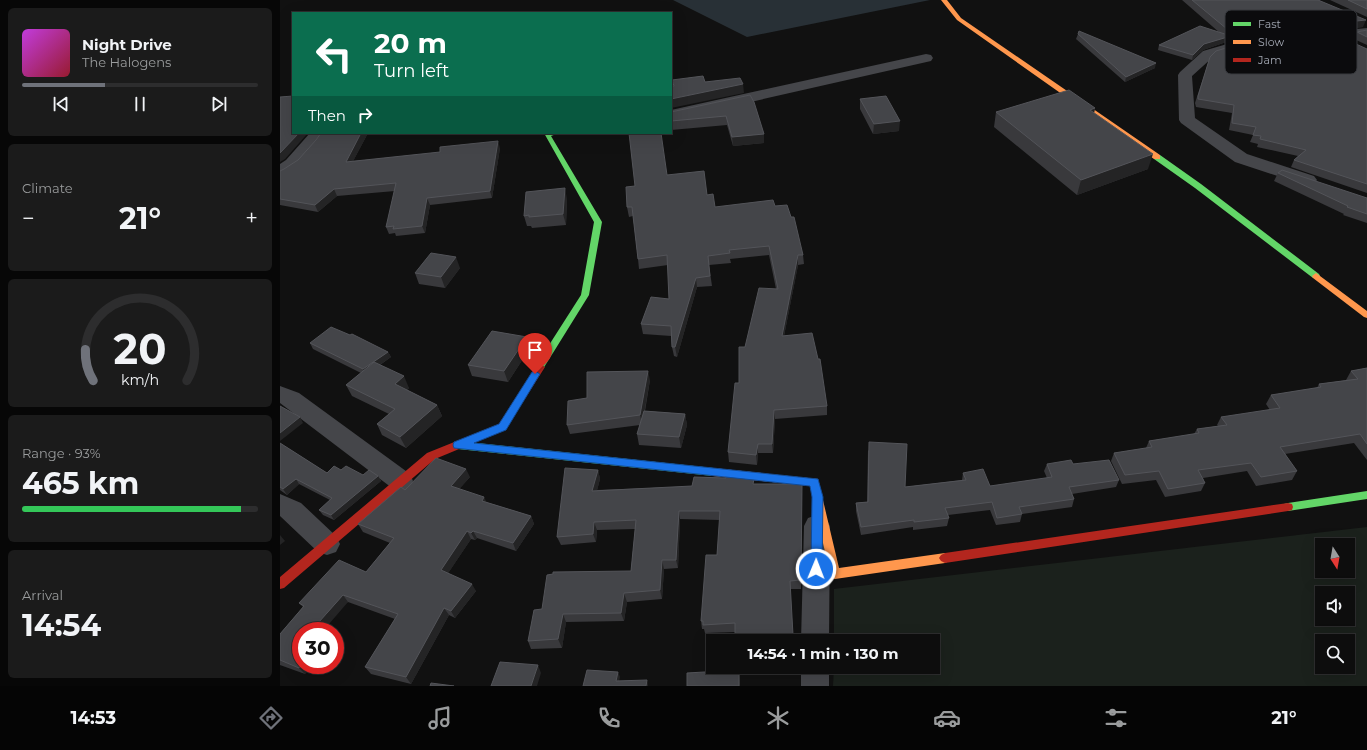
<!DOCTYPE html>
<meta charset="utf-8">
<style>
body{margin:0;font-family:Montserrat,sans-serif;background:#1b1b1b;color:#f1f3f6;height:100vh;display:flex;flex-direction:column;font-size:15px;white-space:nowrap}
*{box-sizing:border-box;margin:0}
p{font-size:13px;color:#9a9c9d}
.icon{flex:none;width:22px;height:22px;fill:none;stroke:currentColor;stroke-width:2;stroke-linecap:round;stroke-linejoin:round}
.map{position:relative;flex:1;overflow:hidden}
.drawer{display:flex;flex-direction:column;gap:8px;padding:8px;background:#070707;width:280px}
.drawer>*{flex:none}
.top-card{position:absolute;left:12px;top:12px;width:380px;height:122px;border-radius:0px;box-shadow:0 4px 16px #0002,0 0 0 1px #2d2d2e;background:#0b6e4f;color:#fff;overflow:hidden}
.needle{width:26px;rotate:169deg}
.fabs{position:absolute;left:1035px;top:538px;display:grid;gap:8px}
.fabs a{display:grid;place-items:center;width:40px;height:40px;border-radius:0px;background:#0d0d0d;box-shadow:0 4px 16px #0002,0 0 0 1px #2d2d2e;font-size:20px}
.speed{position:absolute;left:12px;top:622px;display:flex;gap:8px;font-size:20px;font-weight:700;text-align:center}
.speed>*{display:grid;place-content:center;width:52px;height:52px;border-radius:50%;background:#0d0d0d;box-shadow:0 4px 16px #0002,0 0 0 1px #2d2d2e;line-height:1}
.speed .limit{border:6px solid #d22;background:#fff;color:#111}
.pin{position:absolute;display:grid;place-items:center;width:34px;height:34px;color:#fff;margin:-41px -17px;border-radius:50% 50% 50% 0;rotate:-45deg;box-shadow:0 0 4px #0007}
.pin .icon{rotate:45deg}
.me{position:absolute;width:44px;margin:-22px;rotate:1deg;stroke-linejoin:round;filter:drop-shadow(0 0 3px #0008)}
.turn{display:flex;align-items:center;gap:14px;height:84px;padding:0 16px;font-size:18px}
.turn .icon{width:52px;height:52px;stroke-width:2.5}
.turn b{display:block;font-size:28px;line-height:34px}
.then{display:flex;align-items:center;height:38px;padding:0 16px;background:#0003;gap:8px;font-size:15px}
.big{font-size:30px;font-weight:700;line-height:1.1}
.drawer .widget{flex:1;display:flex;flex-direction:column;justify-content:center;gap:6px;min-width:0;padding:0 14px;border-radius:6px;background:#1b1b1b}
.drawer .dial{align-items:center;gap:0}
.dial svg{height:104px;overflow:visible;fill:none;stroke:#2d2d2e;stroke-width:7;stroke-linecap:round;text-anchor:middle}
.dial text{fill:#f1f3f6;stroke:none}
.song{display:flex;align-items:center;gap:12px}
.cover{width:48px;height:48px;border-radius:6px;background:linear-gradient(135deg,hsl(290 70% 55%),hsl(350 70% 35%))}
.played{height:4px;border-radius:2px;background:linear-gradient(90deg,#6f727a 35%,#2d2d2e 35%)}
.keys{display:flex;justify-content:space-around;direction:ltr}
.heat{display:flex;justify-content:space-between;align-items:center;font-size:22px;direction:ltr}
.charge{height:6px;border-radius:3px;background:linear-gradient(90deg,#34c759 93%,#2d2d2e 0)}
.trip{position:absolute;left:426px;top:634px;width:234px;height:40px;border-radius:0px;background:#0d0d0d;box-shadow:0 4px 16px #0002,0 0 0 1px #2d2d2e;font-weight:700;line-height:40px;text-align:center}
.dock{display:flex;height:64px;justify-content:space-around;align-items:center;background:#050505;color:#9a9c9d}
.dock .icon{width:28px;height:28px}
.dock .current{color:#6f727a}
.dock b{font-size:18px;color:#f1f3f6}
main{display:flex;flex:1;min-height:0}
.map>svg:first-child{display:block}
.green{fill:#1b211c;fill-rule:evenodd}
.water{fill:#283036}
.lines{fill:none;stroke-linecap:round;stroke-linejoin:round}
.street{fill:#45464a;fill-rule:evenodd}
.fast{fill:#63d668;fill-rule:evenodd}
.slow{fill:#ff974d;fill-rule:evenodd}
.jam{fill:#b3261e;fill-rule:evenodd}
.wall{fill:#39393c}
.shaded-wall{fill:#242425}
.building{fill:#444549;stroke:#535459}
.route{fill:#1a73e8;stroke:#114b97}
.key{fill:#0b0b0d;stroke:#383a3f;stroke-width:1}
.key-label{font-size:11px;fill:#a2a7b2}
</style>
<main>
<section class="drawer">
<div class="widget">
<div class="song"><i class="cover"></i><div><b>Night Drive</b><p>The Halogens</p></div></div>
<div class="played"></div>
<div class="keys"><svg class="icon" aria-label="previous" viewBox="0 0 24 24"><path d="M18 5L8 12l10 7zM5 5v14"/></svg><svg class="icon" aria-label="pause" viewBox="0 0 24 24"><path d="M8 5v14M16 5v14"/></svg><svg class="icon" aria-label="next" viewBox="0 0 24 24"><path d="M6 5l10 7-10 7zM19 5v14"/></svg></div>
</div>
<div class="widget"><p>Climate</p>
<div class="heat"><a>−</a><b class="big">21°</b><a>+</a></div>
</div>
<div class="widget dial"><svg viewBox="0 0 100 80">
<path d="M14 69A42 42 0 1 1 86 69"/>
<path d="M14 69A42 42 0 0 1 8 45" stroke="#6f727a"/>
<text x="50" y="56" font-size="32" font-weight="700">20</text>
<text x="50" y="72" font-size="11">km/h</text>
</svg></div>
<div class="widget"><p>Range · 93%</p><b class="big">465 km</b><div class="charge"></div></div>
<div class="widget"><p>Arrival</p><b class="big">14:54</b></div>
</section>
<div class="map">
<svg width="1087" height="686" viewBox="0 0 1087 686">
<rect width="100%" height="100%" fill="#111"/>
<!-- green -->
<path class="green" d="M 1087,527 L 1087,686 L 553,686 L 554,667 L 653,667 L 653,641 L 554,641 L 554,589 ZM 1042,545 L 1068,545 L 1068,571 L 1042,571 ZM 1042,593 L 1068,593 L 1068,619 L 1042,619 ZM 1042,641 L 1068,641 L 1068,667 L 1042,667 Z"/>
<!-- water -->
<path class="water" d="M 393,0 L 650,0 L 467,37 Z"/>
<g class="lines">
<!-- street -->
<path class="street" d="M 1087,28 L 1087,36 L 1028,42 L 1023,41 L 1021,38 L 1023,35 L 1028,34 Z
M 983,39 L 988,40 L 990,43 L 988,46 L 956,50 L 933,57 L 912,76 L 915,118 L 967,154 L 1034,176 L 1037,180 L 1034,184 L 1028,185 L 1022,184 L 955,162 L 901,123 L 899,120 L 898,75 L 900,72 L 923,51 L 954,42 Z
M 646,54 L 651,55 L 653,58 L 651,61 L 391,120 L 391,110 Z
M 30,133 L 47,133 C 37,148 18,173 0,177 L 0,164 L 6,160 Z
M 0,386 L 19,393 L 130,474 L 133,481 L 130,488 L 121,491 L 112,488 L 0,403 Z
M 0,494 L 21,503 L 56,536 L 60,544 L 56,552 L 47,555 L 38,552 L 0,516 Z
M 537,515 L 546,518 L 550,526 L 549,641 L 521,641 L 524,526 L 528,518 Z
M 521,667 L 549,667 L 549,686 L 521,686 Z"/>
<!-- fast -->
<path class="fast" d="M 264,133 L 279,133 L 271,136 L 322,222 L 309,295 L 263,369 L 260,370 L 255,367 L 301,295 L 314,222 Z
M 874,155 L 880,155 L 921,184 L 1039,274 L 1040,276 L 1039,278 L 1033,278 L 915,188 L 874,159 Z
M 178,441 L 433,468 L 437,469 L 438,472 L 437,475 L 433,476 L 178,449 L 174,448 L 173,445 L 174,442 Z
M 1087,491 L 1087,499 L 1008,511 L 1004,510 L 1003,507 L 1004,504 L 1008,503 Z"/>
<!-- slow -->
<path class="slow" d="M 661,0 L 667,0 L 681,18 L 880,155 L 880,159 L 874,159 L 677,20 Z
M 1036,273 L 1087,311 L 1087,318 L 1084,317 L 1033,278 L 1032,276 Z
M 433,468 L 538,479 L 559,568 L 665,553 L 669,555 L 671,558 L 669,561 L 665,563 L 555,579 L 551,578 L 530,486 L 433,476 L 429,475 L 428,472 L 429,469 Z"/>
<!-- jam -->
<path class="jam" d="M 260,364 L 265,367 L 225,430 L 155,459 L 4,588 L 0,589 L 0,577 L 147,453 L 219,424 L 257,365 Z
M 1008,503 L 1012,504 L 1013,507 L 1012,510 L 1008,511 L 665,563 L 661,561 L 659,558 L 661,555 L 665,553 Z"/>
</g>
<!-- wall -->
<path class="wall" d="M 902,0 L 1038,0 L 1083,27 L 950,41 L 949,41 L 923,50 L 912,60 L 878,50 L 879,45 L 940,33 Z
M 1050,0 L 1087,0 L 1087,17 Z
M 1087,30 L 1087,45 L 1074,39 L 1077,32 Z
M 798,34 L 875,68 L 845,82 L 796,39 Z
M 1087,49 L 1087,193 L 1011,167 L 1014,160 L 1018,156 L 977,147 L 978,144 L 970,142 L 973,135 L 949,130 L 952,113 L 916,107 L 915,103 L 930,57 Z
M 470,95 L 484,134 L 484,143 L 453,146 L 447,125 L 391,130 L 391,112 Z
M 580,99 L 619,131 L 593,134 L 580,109 Z
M 815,108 L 814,113 L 868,169 L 797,195 L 714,127 L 716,112 Z
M 88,133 L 73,161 L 220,148 L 212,198 L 150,205 L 145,233 L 116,236 L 115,233 L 109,234 L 106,227 L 115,191 L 57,196 L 38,212 L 0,205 L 0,171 Z
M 998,173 L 1087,198 L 1087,223 L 1063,215 L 1064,214 L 994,181 Z
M 387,175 L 427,195 L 435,207 L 495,206 L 511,217 L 523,255 L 524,264 L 518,265 L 504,336 L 547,406 L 547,415 L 495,419 L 493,453 L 478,453 L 477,465 L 449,462 L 448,452 L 465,347 L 496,289 L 489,255 L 450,259 L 451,263 L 429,265 L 432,286 L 417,287 L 397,357 L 394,356 L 392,347 L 391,336 L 363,334 L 361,324 L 389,299 L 388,265 L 359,269 L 358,259 L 353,216 L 349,217 L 347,207 L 355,186 Z
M 287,199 L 286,225 L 252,228 L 251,226 L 247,226 L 244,216 Z
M 180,268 L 165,288 L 139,284 L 135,273 Z
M 247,337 L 250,348 L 228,382 L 192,376 L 188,365 Z
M 30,343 L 108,352 L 111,357 L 100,365 L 129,388 L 127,390 L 157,405 L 162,416 L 126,448 L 102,435 L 97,424 L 109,414 L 72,396 L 66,385 L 81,373 L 33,349 Z
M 1087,368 L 1087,460 L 1074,443 L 1005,454 L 1017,471 L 1012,480 L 976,486 L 967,471 L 923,478 L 925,483 L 921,491 L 885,497 L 876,480 L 842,484 L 831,461 L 834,453 L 866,448 L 869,441 L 914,434 L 917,429 L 938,426 L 937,425 L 941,417 L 990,410 L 986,404 L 991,395 L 1037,388 L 1039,384 L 1067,380 L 1066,380 L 1071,371 Z
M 370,380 L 365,411 L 405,414 L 407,425 L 401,448 L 359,445 L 357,434 L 360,425 L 290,434 L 287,425 L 307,398 Z
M 0,443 L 47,473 L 61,470 L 83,475 L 98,476 L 101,481 L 54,520 L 43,515 L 39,510 L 50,500 L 19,484 L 7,495 L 0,490 Z
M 588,450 L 625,487 L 682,480 L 683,473 L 710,486 L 767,478 L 764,471 L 767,464 L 793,464 L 839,480 L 836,487 L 792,494 L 794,499 L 792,507 L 742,514 L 740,522 L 716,525 L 710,510 L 668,515 L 669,518 L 667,526 L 633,530 L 633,527 L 581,535 L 576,511 L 576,503 L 587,502 Z
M 318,470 L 320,479 L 317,490 L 474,484 L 522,493 L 521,589 L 510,589 L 513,641 L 455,641 L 455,632 L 425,633 L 424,629 L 422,629 L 421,621 L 437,555 L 440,520 L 400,519 L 398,568 L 384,569 L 382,599 L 347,602 L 344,621 L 286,622 L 282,648 L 251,649 L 248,641 L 262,609 L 351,571 L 355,529 L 317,530 L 316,542 L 281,545 L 277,537 Z
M 190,477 L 179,489 L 206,502 L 251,516 L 254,524 L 236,551 L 197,538 L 195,540 L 191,539 L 168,573 L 196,591 L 175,618 L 169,615 L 131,684 L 91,674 L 85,667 L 115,619 L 68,602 L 21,631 L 21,665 L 32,665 L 25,674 L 0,665 L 0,634 L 23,607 L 19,603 L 86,572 L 110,543 L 83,532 L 78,524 L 125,490 Z"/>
<!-- shaded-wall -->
<path class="shaded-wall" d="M 1086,20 L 1083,27 L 950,41 L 953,34 Z
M 951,36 L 949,41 L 923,50 L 912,60 L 913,55 L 924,44 Z
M 876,63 L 875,68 L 845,82 L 846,77 Z
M 463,84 L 464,93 L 391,108 L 391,99 Z
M 815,108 L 812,123 L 810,110 Z
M 620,121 L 619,131 L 593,134 L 594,124 Z
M 19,133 L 28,133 L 5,159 L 0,162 L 0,153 Z
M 81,133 L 88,133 L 69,169 L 66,162 Z
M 484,134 L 484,143 L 453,146 L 452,137 Z
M 218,141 L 220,148 L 212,198 L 210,191 Z
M 873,154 L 868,169 L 797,195 L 801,180 Z
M 285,188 L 287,199 L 286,225 L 283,214 Z
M 54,189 L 57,196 L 38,212 L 35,205 Z
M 147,198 L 150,205 L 145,233 L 142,226 Z
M 518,255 L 518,265 L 502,346 L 502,336 Z
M 176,257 L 180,268 L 165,288 L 161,277 Z
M 416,278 L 417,287 L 397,357 L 395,347 Z
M 247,337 L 250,348 L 228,382 L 224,371 Z
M 108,352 L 111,357 L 85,375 L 83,369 Z
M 368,371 L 370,380 L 362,425 L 360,415 Z
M 124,376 L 129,388 L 120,395 L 115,384 Z
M 157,405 L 162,416 L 126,448 L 120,437 Z
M 494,410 L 495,419 L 493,453 L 492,444 Z
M 405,414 L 407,425 L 401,448 L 399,437 Z
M 20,417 L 23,423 L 0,441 L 0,433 Z
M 478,444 L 478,453 L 477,465 L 476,455 Z
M 186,469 L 190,477 L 175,494 L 171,486 Z
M 318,470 L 320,479 L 315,499 L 312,491 Z
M 98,476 L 101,481 L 54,520 L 51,515 Z
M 16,479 L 19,484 L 7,495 L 3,489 Z
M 204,497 L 208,505 L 202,501 Z
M 399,511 L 400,519 L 398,568 L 396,560 Z
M 251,516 L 254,524 L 236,551 L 233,543 Z
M 314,522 L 317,530 L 316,542 L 313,534 Z
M 187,531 L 191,539 L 165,578 L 161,570 Z
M 193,531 L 197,538 L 195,540 L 191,533 Z
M 0,535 L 5,541 L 0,545 Z
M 382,560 L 384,569 L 382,599 L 380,590 Z
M 192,584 L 196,591 L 175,618 L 171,611 Z
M 344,593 L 347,602 L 344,621 L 341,613 Z
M 63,595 L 68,602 L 43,631 L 31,631 Z
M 164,608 L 169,615 L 131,684 L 126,677 Z
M 283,614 L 286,622 L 282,648 L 278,639 Z
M 21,665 L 32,665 L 25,674 L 19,668 Z
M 258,665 L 261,673 L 257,686 L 251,686 Z
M 459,670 L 460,680 L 460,686 L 459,686 Z
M 338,672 L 340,677 L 338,686 L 336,681 Z
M 367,680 L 368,685 L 368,686 L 366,686 Z"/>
<!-- building -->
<path class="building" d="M 912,0 L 1038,0 L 1086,20 L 953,34 Z
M 1068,0 L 1087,0 L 1087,9 Z
M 920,26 L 951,36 L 924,44 L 913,55 L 879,45 Z
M 1087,30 L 1087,37 L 1077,32 Z
M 799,31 L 876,63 L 846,77 L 798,34 Z
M 1054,34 L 1087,49 L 1087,184 L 1014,160 L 1026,150 L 980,139 L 981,136 L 973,135 L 976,127 L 952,123 L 954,105 L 918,99 L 918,96 L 930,57 L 936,51 L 959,44 Z
M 423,76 L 425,82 L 460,78 L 463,84 L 391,99 L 391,86 L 394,86 L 392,80 Z
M 789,90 L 815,108 L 810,110 L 873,154 L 801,180 L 716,112 Z
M 470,95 L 474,102 L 484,134 L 452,137 L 446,116 L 391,121 L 391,112 Z
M 13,96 L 13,133 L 19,133 L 0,153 L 0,97 Z
M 606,96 L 620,121 L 594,124 L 580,99 Z
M 41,133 L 81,133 L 66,162 L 160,152 L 160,147 L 218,141 L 210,191 L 147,198 L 142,226 L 113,229 L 114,226 L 106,227 L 116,183 L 54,189 L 35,205 L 0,199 L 0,171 L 4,169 L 18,160 L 36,140 Z
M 349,133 L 381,133 L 387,175 L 424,171 L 427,195 L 433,194 L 435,207 L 493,200 L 495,206 L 507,205 L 511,217 L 514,217 L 523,255 L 518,255 L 502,336 L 532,333 L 538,359 L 540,359 L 547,406 L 494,410 L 492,444 L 478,444 L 476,455 L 448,452 L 455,383 L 459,383 L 459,347 L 465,347 L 479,288 L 498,289 L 489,246 L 449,250 L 450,253 L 428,256 L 430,276 L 416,278 L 395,347 L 392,347 L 391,326 L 361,324 L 371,297 L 389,299 L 387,255 L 358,259 L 352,207 L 347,207 L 346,187 L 355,186 Z
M 1002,170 L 1087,198 L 1087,214 L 1067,207 L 1068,206 L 998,173 Z
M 285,188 L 283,214 L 249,217 L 249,215 L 244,216 L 246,192 Z
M 151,253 L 176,257 L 161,277 L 135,273 Z
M 51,327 L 70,335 L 72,334 L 108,352 L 83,369 L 30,343 Z
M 212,331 L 247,337 L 224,371 L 188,365 Z
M 94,362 L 124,376 L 115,384 L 157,405 L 120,437 L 97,424 L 115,409 L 66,385 Z
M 1087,368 L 1087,444 L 1080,434 L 1000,447 L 1017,471 L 981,477 L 971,463 L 918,470 L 925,483 L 888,489 L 879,471 L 845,475 L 834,453 L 872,447 L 869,441 L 919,433 L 917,429 L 947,425 L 941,417 L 1000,408 L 991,395 L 1041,387 L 1039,384 L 1078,379 L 1071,371 Z
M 368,371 L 360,415 L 287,425 L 288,401 L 307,398 L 307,372 Z
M 0,406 L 20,417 L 0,433 Z
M 364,411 L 405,414 L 399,437 L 357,434 Z
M 589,442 L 627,444 L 625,487 L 686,480 L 683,473 L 703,469 L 710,486 L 772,477 L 767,464 L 791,460 L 793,464 L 829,460 L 839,480 L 789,487 L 794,499 L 739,507 L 742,514 L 717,518 L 712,502 L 665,508 L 669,518 L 634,522 L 634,520 L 581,527 L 576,503 L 588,502 Z
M 0,443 L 47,473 L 54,466 L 61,470 L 66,466 L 83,475 L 89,470 L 98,476 L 51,515 L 39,510 L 52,498 L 16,479 L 3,489 L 0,487 Z
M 156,458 L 186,469 L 171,486 L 204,497 L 202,501 L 251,516 L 233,543 L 193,531 L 191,533 L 187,531 L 161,570 L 192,584 L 171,611 L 164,608 L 126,677 L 85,667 L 118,614 L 63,595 L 31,631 L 21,631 L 21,665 L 19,668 L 0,660 L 0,634 L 24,606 L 19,603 L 59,560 L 86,572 L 114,538 L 78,524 L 121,487 L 125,490 Z
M 285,468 L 318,470 L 312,491 L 412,486 L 414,477 L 446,478 L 446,476 L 474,479 L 473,484 L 522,484 L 521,580 L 510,581 L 513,635 L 455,639 L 455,623 L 423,625 L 423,621 L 421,621 L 426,555 L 437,555 L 440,511 L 399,511 L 396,560 L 382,560 L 380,590 L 344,593 L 341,613 L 283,614 L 278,639 L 248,641 L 254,610 L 262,609 L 267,575 L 273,574 L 273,572 L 351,571 L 356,520 L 314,522 L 313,534 L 277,537 Z
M 220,662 L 258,665 L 251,686 L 211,686 Z
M 307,670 L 338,672 L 336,681 L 367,680 L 366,686 L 303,686 Z
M 459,670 L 459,686 L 407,686 L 407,673 Z
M 151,683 L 174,686 L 150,686 Z"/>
<!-- route -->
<path class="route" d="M 255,371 L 260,374 L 226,430 L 194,443 L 538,479 L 543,497 L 542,569 L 540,573 L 536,574 L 532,573 L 531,569 L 532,497 L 530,486 L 174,448 L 173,445 L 174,442 L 219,424 L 252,372 Z"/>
<!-- legend -->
<rect x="945" y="10" width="132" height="64" rx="6" class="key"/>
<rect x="953" y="22" width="18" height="4" fill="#63d668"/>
<rect x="953" y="40" width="18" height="4" fill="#ff974d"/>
<rect x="953" y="58" width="18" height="4" fill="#b3261e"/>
<g class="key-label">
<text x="978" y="28">Fast</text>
<text x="978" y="46">Slow</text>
<text x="978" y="64">Jam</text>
</g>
</svg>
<div class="fabs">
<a><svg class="needle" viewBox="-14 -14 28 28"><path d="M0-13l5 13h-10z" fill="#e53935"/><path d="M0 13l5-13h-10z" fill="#9a9c9d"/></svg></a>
<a><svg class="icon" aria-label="sound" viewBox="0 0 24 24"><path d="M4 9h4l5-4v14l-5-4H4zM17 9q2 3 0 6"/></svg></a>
<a><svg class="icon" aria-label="search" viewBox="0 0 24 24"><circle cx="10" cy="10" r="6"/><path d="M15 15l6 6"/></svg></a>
</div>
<div class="speed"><div class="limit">30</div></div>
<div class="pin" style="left:255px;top:374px;background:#d93025"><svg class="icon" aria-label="arrive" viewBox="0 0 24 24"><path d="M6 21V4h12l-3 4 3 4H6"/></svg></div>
<svg class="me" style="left:536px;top:569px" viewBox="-20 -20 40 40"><circle r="17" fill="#1a73e8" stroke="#fff" stroke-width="3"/><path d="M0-11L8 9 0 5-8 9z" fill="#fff"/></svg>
<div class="trip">14:54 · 1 min · 130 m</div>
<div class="top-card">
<div class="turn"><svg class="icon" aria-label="left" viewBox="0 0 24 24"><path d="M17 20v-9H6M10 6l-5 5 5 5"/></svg><div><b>20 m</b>Turn left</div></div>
<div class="then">Then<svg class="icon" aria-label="right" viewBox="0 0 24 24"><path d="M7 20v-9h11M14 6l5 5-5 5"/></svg></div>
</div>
</div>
</main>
<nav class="dock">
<b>14:53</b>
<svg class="icon current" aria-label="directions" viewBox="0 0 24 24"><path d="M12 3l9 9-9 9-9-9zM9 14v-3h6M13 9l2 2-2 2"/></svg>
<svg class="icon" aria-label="music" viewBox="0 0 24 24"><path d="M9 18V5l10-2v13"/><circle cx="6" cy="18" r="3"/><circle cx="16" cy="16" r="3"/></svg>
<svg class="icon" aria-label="phone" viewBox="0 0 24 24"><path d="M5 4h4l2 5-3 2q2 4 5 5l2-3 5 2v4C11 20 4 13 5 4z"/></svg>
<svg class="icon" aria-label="climate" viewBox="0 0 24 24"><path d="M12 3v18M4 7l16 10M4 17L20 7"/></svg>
<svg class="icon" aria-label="car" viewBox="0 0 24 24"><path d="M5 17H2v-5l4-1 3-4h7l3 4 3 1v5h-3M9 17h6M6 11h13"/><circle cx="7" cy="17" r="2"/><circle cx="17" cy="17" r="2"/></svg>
<svg class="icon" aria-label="filters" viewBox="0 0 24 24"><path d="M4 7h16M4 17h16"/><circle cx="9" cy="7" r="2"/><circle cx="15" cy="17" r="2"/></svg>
<b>21°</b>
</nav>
